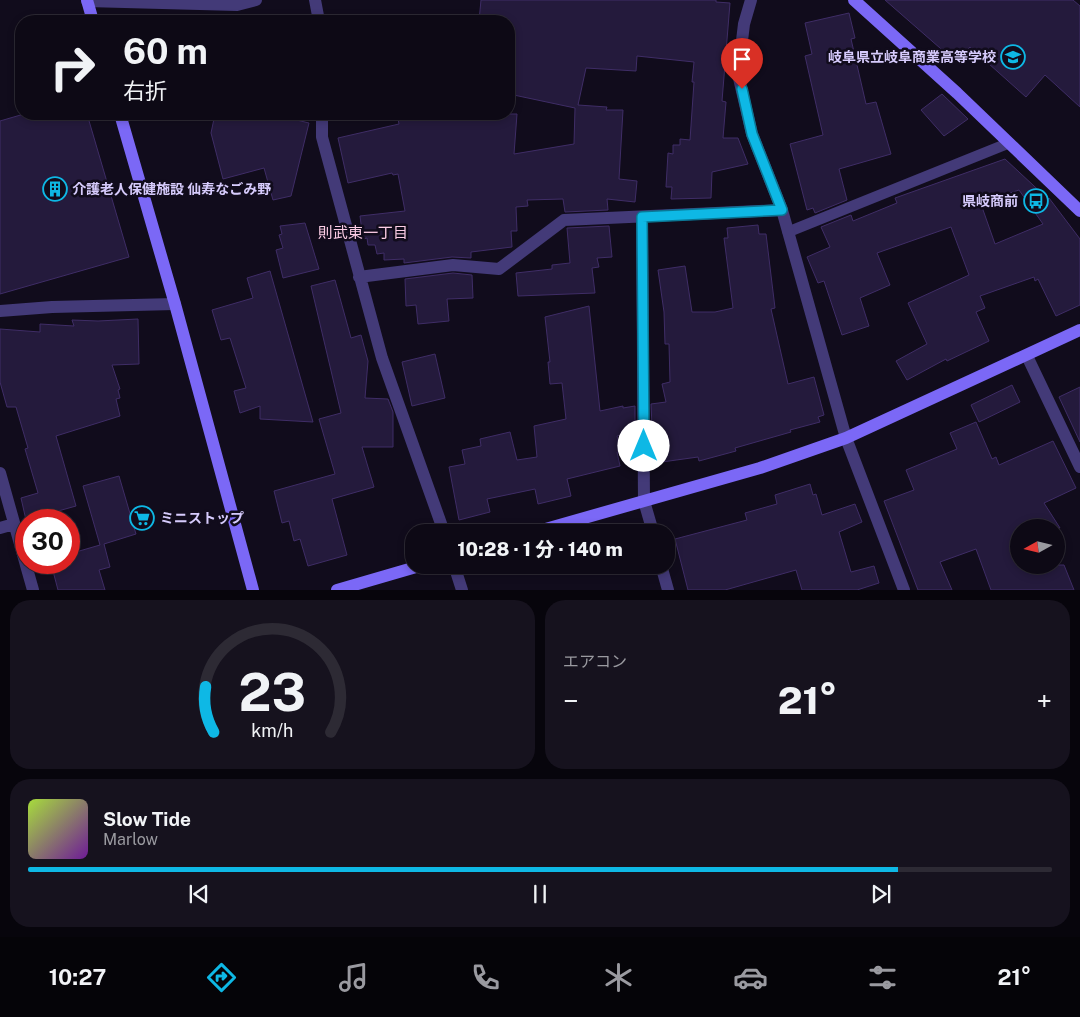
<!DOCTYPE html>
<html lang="ja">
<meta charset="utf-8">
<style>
body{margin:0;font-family:"Public Sans","Noto Sans JP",sans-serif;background:#16121e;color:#f1f3f6;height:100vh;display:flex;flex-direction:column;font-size:19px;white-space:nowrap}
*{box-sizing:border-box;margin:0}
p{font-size:16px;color:#9a9aa0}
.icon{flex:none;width:28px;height:28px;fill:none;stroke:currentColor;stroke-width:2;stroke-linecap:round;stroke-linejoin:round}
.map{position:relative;height:590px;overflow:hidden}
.side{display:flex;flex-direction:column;gap:10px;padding:10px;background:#07050c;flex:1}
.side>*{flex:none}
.guide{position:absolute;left:15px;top:15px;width:500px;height:105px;border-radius:20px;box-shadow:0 2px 8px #0003,0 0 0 1px #2d2a34;background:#0d0915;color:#f1f3f6;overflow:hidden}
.needle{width:32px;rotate:262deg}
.buttons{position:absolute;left:1010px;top:519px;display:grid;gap:10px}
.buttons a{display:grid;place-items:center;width:55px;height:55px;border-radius:50%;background:#0d0915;box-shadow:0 2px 8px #0003,0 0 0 1px #2d2a34;font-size:25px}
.speed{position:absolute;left:15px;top:509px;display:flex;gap:10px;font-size:25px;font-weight:700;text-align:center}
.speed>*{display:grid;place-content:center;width:65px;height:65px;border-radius:50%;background:#0d0915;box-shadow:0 2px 8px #0003,0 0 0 1px #2d2a34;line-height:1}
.speed .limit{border:8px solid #d22;background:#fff;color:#111}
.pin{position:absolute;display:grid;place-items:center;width:42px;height:42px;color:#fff;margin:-51px -21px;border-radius:50% 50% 50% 0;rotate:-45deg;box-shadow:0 0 5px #0007}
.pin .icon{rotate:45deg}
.me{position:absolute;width:55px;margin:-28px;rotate:0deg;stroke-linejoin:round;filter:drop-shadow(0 0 4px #0008)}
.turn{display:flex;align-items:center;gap:18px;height:105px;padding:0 25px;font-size:22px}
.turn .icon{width:65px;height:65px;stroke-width:2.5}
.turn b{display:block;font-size:35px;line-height:42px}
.big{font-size:38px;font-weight:800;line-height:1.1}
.side .widget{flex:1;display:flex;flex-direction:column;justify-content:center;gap:8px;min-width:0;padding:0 18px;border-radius:20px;background:#16121e}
.side .dial{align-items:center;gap:0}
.dial svg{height:130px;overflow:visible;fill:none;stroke:#2d2a34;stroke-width:7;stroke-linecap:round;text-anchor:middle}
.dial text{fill:#f1f3f6;stroke:none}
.song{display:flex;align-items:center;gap:15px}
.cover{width:60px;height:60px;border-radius:8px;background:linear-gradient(135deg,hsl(80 70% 55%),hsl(280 70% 35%))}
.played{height:5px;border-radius:2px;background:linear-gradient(90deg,#0eb8e5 85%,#2d2a34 85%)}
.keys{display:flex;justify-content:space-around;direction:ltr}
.heat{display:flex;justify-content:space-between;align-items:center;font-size:28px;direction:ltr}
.side .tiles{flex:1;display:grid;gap:10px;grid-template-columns:1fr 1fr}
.widget:last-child{grid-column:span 2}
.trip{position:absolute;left:405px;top:524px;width:270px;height:50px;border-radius:20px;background:#0d0915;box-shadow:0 2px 8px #0003,0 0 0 1px #2d2a34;font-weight:800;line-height:50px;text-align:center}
.dock{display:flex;height:80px;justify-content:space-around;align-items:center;background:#050408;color:#9a9aa0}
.dock .icon{width:35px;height:35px}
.dock .selected{color:#0eb8e5}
.dock b{font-size:22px;color:#f1f3f6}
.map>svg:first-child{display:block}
.building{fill:#241a3c;stroke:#3f2d66;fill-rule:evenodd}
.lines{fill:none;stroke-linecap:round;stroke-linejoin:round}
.lane{stroke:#433a78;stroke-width:11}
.street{stroke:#433a78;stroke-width:12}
.secondary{stroke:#7b68f6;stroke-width:12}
.route-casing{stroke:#097895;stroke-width:12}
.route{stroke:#0eb8e5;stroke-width:9}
.labels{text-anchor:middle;stroke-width:5;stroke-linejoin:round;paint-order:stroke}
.poi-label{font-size:14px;font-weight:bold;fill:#d6cbfc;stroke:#110c1c;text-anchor:end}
.neighbourhood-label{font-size:15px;fill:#fccde6;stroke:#110c1c}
</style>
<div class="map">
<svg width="1080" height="590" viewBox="0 0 1080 590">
<rect width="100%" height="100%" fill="#110c1c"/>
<!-- building -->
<path class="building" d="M 481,0 L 716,0 L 716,2 L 730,3 L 722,101 L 726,102 L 723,138 L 738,138 L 748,164 L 712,172 L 711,198 L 671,199 L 672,187 L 666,187 L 668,153 L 673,154 L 673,145 L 680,145 L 680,139 L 690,140 L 694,82 L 692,82 L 694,62 L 637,56 L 636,71 L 586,68 L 578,105 L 607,107 L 606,110 L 623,110 L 619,179 L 637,181 L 635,202 L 607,199 L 608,210 L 565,212 L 563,199 L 527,200 L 528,206 L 516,207 L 517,231 L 511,231 L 512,247 L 471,252 L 471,258 L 452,257 L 404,263 L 404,259 L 384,260 L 384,253 L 377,254 L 375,245 L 368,245 L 367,238 L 363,239 L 360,216 L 405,211 L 398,174 L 393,175 L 392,173 L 348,183 L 338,138 L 399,124 L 397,114 L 517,114 L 514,154 L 574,144 L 575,108 L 509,94 L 509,21 L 479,21 Z
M 885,0 L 1073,0 L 1080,6 L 1080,107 L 1045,75 L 1026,97 L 970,47 L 956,62 Z
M 849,13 L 855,38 L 851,39 L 866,104 L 876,102 L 891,154 L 839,169 L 847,200 L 815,213 L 813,208 L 807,210 L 790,144 L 823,135 L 805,56 L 812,54 L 805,23 Z
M 942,94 L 968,119 L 944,136 L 921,110 Z
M 24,114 L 87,114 L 129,257 L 0,294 L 0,121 Z
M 215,114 L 272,114 L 309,123 L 291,196 L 273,200 L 264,168 L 223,179 L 211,133 Z
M 1005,159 L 1048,199 L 1049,198 L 1080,239 L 1080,305 L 1056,316 L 1038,279 L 1035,281 L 1034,277 L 980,296 L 985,308 L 976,312 L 989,341 L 947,361 L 946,359 L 907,380 L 896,361 L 927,344 L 908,303 L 969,275 L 951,227 L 877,253 L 890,285 L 860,298 L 869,326 L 842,335 L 824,281 L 818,283 L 807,257 L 830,247 L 821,227 L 851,215 L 853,221 L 897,203 L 895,198 ZM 1019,190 L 1043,224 L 995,244 L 982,207 L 985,206 L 983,202 Z
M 305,223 L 319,269 L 283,278 L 276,250 L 283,248 L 279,235 L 282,234 L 280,226 Z
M 758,225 L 759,234 L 766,234 L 775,308 L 771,309 L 788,384 L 814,377 L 824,415 L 818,417 L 820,422 L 790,430 L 791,432 L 735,448 L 736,451 L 699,461 L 698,457 L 662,462 L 657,426 L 652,427 L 651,404 L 666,402 L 662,384 L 670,382 L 669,344 L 665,344 L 664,312 L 658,270 L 685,266 L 692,312 L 715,312 L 733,308 L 724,238 L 728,238 L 727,228 Z
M 609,226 L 612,257 L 597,258 L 599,267 L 592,268 L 595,293 L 518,296 L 516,273 L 552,269 L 552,265 L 570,263 L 567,228 Z
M 270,271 L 313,422 L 260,419 L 260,406 L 240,413 L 234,391 L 246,388 L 230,338 L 221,340 L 212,310 L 253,298 L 247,278 Z
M 453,273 L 472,275 L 473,298 L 447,299 L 449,321 L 418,324 L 416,305 L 406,306 L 405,279 Z
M 335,280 L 351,338 L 361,335 L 368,361 L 365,398 L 388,399 L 393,412 L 393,447 L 362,447 L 374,487 L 332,499 L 347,555 L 308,566 L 300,539 L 294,541 L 289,521 L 282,523 L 274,491 L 335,474 L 319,419 L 341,413 L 311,286 Z
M 589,306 L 600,411 L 623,406 L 623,408 L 635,406 L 635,431 L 617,436 L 621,451 L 617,452 L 620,466 L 567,479 L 571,496 L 538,504 L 535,489 L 487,499 L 490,512 L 459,520 L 449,467 L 465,464 L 462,450 L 481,446 L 480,439 L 510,432 L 517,460 L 537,457 L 534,426 L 566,419 L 562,383 L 550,384 L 548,362 L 550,362 L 545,317 Z
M 138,319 L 139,364 L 112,365 L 120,389 L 118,390 L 120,398 L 116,399 L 120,416 L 56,436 L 76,506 L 26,520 L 21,498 L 38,493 L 25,449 L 28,448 L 16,407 L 7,407 L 0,382 L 0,329 L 40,332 L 40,324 L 74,326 L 72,320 L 98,321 Z
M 435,354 L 445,398 L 412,406 L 402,362 Z
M 1012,385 L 1020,402 L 979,422 L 971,405 Z
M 1080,387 L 1080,442 L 1059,397 Z
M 976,422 L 992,459 L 996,457 L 999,465 L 1053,441 L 1076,488 L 1044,503 L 1060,528 L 1019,528 L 1019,565 L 1064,565 L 1074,590 L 991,590 L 976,549 L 940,562 L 952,590 L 918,590 L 884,501 L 914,490 L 906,470 L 957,449 L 950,433 Z
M 119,476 L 136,534 L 104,544 L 110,567 L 99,570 L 105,590 L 58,590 L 53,571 L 56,570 L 54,562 L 69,562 L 69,554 L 100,545 L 83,486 Z
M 810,484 L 813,495 L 816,494 L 822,515 L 855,504 L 862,522 L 839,532 L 851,572 L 874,566 L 879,583 L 857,590 L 802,590 L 796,570 L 725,590 L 688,590 L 675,539 L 747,520 L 745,513 L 777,504 L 775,495 Z"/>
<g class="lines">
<!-- lane -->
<path class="lane" d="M 788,232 L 1009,143"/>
<!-- street -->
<path class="street" d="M 315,0 L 319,21
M 751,0 L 744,24 L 738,74 L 752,134 L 782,210 L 846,438 L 904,590
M 87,1 L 237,5 L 256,0
M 322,114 L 322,137 L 382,358 L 444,532
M 642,217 L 644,501 L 653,532
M 359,277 L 453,265 L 499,269 L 564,220 L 782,210
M 0,311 L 52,307 L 175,304
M 1027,356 L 1080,467
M 0,473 L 33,590
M 0,528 L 14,524
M 454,565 L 462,590
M 661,565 L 668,590"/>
<!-- secondary -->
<path class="secondary" d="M 87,0 L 93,21
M 854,0 L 957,93 L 1080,211
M 120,114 L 175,304 L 253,590
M 535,532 L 760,468 L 846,438 L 1080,330
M 337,590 L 423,565"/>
</g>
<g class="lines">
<!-- route casing -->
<g class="route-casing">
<path id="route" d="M 644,446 L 642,217 L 782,210 L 752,134 L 742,89"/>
</g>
<!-- route -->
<use href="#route" class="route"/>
</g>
<!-- icons -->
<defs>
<g id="school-ring" transform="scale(1.25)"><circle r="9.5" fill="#110c1c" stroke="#0eb8e5" stroke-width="1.5"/><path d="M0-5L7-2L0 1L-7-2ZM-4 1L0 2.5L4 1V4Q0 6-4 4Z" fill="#0eb8e5"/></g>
<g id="building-ring" transform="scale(1.25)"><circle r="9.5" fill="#110c1c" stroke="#0eb8e5" stroke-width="1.5"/><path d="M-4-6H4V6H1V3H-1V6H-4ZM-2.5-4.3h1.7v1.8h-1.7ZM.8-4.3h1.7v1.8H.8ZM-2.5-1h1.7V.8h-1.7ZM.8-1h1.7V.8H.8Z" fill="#0eb8e5"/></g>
<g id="bus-ring" transform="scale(1.25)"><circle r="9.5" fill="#110c1c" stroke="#0eb8e5" stroke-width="1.5"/><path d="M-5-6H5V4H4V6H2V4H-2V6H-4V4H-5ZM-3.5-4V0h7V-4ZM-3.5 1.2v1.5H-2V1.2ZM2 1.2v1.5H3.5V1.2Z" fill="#0eb8e5"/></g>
<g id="supermarket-ring" transform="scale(1.25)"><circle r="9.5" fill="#110c1c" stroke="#0eb8e5" stroke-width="1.5"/><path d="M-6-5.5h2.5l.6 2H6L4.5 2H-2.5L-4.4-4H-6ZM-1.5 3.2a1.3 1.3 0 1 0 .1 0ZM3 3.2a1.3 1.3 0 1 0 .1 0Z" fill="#0eb8e5"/></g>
</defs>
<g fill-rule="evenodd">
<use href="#school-ring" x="1013" y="57"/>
<use href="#building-ring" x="55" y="189"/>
<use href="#bus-ring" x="1036" y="201"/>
<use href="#supermarket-ring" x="142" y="518"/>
</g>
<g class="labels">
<!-- poi labels -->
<g class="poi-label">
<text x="996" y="62">岐阜県立岐阜商業高等学校</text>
<text x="72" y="194" text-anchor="start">介護老人保健施設 仙寿なごみ野</text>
<text x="1018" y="206">県岐商前</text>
<text x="160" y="523" text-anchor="start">ミニストップ</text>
</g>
<!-- neighbourhood labels -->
<g class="neighbourhood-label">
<text x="363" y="238">則武東一丁目</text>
</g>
</g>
</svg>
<div class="buttons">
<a><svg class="needle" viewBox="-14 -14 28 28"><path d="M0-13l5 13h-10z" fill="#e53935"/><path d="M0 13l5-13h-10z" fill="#9a9aa0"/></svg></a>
</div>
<div class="speed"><div class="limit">30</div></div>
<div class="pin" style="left:742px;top:89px;background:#d93025"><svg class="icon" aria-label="arrive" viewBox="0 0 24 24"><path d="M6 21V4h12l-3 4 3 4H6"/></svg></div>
<svg class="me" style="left:644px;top:446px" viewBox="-20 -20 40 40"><circle r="19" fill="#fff"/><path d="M0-13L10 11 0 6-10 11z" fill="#0eb8e5"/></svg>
<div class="trip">10:28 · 1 分 · 140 m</div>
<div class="guide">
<div class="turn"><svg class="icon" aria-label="right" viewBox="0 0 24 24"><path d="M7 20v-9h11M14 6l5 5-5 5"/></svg><div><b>60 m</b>右折</div></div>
</div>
</div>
<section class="side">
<div class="tiles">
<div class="widget dial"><svg viewBox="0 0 100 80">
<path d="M14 69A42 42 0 1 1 86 69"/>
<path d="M14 69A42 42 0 0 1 9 41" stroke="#0eb8e5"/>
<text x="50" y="56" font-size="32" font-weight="700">23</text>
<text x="50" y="72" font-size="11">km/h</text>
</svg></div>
<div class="widget"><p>エアコン</p>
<div class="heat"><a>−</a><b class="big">21°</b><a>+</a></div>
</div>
<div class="widget">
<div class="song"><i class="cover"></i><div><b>Slow Tide</b><p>Marlow</p></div></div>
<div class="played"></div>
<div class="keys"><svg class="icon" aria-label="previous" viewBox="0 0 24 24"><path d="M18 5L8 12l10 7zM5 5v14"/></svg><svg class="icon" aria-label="pause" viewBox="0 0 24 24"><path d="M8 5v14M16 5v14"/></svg><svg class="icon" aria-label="next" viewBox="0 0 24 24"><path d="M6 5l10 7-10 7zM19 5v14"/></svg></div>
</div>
</div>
</section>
<nav class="dock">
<b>10:27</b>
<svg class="icon selected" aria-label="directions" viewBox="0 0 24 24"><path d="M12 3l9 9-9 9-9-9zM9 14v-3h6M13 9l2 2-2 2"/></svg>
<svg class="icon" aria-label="music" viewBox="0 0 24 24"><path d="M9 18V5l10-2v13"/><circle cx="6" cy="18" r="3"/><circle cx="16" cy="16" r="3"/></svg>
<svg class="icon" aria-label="phone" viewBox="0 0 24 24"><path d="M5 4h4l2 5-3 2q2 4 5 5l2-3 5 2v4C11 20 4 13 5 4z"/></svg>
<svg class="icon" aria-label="climate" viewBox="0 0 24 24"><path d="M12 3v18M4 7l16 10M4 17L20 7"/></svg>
<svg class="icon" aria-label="car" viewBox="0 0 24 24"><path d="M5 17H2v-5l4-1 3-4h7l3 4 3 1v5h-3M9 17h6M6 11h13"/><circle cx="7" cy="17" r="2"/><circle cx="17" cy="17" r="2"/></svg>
<svg class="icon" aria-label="filters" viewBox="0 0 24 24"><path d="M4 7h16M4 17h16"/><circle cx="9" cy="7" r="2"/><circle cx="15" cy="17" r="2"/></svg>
<b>21°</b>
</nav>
